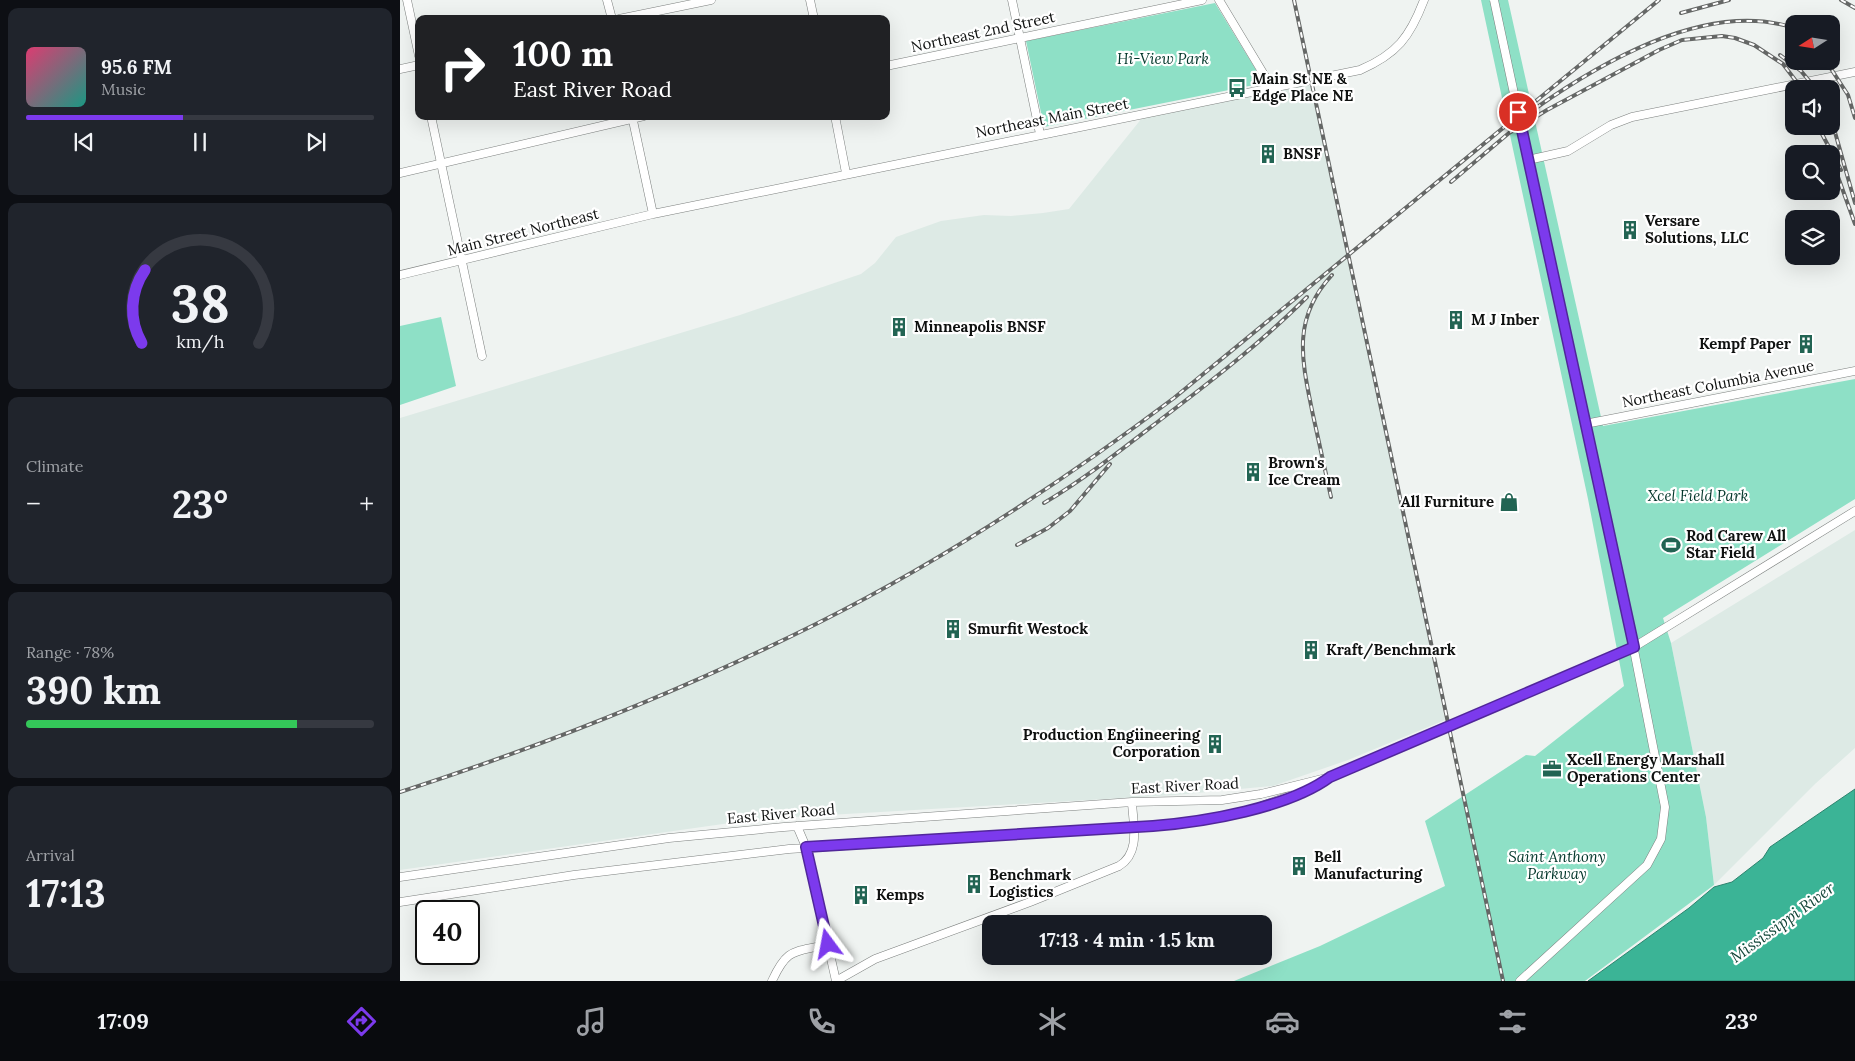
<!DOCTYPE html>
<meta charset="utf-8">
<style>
body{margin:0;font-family:Lora,serif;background:#20242c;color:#f1f3f6;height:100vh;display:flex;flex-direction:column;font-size:19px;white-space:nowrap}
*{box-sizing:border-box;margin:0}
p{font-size:16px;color:#9ea1a6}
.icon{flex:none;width:28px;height:28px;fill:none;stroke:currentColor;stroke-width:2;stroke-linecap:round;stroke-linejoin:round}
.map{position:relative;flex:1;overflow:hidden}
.sheet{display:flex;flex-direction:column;gap:8px;padding:8px;background:#0d0f14;width:400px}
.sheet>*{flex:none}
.top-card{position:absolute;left:15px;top:15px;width:475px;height:105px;border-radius:10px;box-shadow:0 5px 20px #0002;background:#202124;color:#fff;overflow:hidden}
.needle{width:32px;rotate:258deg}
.fabs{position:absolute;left:1385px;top:15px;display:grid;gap:10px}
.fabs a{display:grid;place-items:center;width:55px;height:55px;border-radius:10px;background:#171b24;box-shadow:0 5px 20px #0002;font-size:25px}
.speed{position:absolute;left:15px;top:900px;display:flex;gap:10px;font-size:25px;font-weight:700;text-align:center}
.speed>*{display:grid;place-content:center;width:65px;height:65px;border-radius:50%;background:#171b24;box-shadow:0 5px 20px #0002;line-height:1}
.speed .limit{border:2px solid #111;border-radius:8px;background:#fff;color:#111}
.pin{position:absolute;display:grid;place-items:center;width:42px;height:42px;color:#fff;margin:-21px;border:2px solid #fff;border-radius:50%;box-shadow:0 1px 5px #0007}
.me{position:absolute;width:55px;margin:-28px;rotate:347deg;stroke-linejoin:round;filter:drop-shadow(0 0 4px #0008)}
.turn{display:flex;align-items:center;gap:18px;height:105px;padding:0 15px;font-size:22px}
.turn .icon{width:65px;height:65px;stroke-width:2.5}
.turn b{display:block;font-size:35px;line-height:42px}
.big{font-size:38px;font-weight:800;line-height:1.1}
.sheet .tile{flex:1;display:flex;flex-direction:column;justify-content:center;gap:8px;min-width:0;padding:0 18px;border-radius:10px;background:#20242c}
.sheet .dial{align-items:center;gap:0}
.dial svg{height:130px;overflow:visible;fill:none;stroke:#363941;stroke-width:7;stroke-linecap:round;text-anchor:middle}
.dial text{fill:#f1f3f6;stroke:none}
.song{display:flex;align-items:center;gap:15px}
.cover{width:60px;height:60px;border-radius:8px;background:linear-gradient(135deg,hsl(340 70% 55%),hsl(170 70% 35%))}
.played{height:5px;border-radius:2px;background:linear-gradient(90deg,#7c3aed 45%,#363941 45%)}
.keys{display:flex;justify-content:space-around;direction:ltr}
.heat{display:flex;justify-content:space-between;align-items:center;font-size:28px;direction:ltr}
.charge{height:8px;border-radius:4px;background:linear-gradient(90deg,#34c759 78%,#363941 0)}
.trip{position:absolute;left:582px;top:915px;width:290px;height:50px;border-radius:10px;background:#171b24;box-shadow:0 5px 20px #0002;font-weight:800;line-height:50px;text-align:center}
.tab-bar{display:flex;height:80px;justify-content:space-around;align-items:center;background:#090b0e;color:#9ea1a6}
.tab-bar .icon{width:35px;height:35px}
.tab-bar .selected{color:#7c3aed}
.tab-bar b{font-size:22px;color:#f1f3f6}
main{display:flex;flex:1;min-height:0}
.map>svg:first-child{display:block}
.built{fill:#ddeae5}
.green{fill:#8ee0c6}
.water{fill:#3bb496;stroke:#2e836e}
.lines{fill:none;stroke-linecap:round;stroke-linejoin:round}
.minor-casing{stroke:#7d807f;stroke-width:9}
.minor{stroke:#fff;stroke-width:8}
.rail-casing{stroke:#656766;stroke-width:4}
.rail{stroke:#fff;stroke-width:2;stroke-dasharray:5.5;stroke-linecap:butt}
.minor-bridge-casing{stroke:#7d807f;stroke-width:9;stroke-linecap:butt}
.minor-bridge{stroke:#fff;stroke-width:8}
.route-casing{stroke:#51269a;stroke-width:12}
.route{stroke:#7c3aed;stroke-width:9}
.labels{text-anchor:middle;stroke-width:4.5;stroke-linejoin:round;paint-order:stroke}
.street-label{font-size:15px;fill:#0f1110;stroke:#fff}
.park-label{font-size:15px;font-style:italic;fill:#003529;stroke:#fff}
.poi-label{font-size:15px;font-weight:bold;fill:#0f1110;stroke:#fff;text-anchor:start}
.water-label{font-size:16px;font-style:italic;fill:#124538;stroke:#fff}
</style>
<main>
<section class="sheet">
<div class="tile">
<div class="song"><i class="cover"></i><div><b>95.6 FM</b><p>Music</p></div></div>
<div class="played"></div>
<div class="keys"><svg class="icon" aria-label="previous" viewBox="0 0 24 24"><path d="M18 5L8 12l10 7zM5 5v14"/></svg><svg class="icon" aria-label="pause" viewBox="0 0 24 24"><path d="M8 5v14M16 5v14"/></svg><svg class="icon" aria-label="next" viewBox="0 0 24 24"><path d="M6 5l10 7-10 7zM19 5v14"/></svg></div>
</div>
<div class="tile dial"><svg viewBox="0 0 100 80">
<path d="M14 69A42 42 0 1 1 86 69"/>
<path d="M14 69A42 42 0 0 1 16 24" stroke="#7c3aed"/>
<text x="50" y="56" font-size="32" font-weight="700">38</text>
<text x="50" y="72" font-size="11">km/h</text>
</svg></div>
<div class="tile"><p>Climate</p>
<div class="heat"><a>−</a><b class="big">23°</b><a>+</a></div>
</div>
<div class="tile"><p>Range · 78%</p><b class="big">390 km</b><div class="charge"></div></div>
<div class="tile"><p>Arrival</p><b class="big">17:13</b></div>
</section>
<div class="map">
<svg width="1455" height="981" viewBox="0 0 1455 981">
<rect width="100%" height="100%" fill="#eff3f1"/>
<!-- built -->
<path class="built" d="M 912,83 L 1045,720 L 948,760 L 873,786 L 775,795 L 394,817 L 330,823 L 0,870 L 0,418 L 340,315 L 461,274 L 475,263 L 496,237 L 541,221 L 584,215 L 611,216 L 643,213 L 669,209 L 742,118 Z
M 1455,530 L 1455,748 L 1415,784 L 1314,885 L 1306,817 L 1271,643 Z"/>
<!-- green -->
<path class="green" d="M 1081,0 L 1108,0 L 1203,426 L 1455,379 L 1455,499 L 1263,618 L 1271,643 L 1306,817 L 1314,885 L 1185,981 L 834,981 L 920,946 L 1045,886 L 1025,821 L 1126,755 L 1135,756 L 1224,686 L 1188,499 Z
M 815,3 L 864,83 L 644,127 L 626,41 Z
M 41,317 L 56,386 L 0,405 L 0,326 Z"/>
<!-- water -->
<path class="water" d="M 1455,789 L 1455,981 L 1188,981 L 1289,908 L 1314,887 L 1332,882 L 1363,858 L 1370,847 Z"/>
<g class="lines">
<!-- minor casing -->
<g class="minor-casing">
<path id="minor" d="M 7,0 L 19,56
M 207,0 L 212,19
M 410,0 L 414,19
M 612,0 L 640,134
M 819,0 L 872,88
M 219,19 L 311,0
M 486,66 L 802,0
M 0,69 L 19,65
M 31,116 L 82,356
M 232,116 L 253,214
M 435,116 L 446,173
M 1128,160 L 1168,151 L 1211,125 L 1232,117 L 1455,72
M 0,173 L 244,116
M 0,275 L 253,214 L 960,70 C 997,54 1010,37 1024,0
M 1185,424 L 1455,371
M 397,826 L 406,847 L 436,981 L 475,959 L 630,902 L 719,866 C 741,853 733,824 732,802
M 0,877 L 269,838 L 384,827 L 732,802 L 822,800 L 861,794 L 930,777 L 1234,647 L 1455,511
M 0,902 L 174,875 L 389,849 L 773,825 L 848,811 L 919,785 L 928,778
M 372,981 C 388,946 395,953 428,944
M 1120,981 L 1247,865 L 1261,839 L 1265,807 L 1235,655 L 1122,131"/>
</g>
<!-- minor -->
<use href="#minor" class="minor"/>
<!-- rail casing -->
<g class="rail-casing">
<path id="rail" d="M 894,0 L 1103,981
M 1441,0 L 1455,8
M 1281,13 L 1329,0
M 1380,55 L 1401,71 L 1416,89
M 1426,61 L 1448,95 L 1455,118
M 1136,108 C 1203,61 1309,0 1394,28
M 1431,118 L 1455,203
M 1422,134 L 1441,170
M 1433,163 L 1455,224
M 1051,182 L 1109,133 L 1147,110 L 1259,50 L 1282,40 L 1322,36 L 1335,38 L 1354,45 L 1383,64 L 1402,89
M 931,497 C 925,470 919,442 913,415 C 902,361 891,319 932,275
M 644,503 C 686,478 725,447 764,417 C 814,379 863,341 907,297
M 617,545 L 648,528 L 670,511 L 710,464
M 0,792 C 143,746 284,690 418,623 C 544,560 662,482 774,398 L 1259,0"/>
</g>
<!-- rail -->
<use href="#rail" class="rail"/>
<!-- minor-bridge casing -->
<g class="minor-bridge-casing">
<path id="minor-bridge" d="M 1094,0 L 1122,131"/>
</g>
<!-- minor-bridge -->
<use href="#minor-bridge" class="minor-bridge"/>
</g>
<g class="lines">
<!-- route casing -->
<g class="route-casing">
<path id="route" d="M 428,944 L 406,847 L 753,826 C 804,822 888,808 930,777 L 1234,647 L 1118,112"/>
</g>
<!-- route -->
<use href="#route" class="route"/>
</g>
<!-- icons -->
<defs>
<g id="bus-bare" transform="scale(1.5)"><path d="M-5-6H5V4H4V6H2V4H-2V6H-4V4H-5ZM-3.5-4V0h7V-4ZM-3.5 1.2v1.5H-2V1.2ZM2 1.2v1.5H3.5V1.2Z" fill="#226453" stroke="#fff" stroke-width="2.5" paint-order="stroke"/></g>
<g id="building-bare" transform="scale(1.5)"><path d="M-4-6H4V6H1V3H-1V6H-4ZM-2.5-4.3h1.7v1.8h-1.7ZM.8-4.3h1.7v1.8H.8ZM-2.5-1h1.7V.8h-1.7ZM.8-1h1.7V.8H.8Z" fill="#226453" stroke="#fff" stroke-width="2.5" paint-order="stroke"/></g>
<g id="shop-bare" transform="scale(1.5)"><path d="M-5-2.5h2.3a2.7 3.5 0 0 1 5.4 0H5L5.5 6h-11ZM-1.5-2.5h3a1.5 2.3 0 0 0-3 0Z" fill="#226453" stroke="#fff" stroke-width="2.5" paint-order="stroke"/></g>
<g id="stadium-bare" transform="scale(1.5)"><path d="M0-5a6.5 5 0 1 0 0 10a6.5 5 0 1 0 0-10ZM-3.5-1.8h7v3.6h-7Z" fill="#226453" stroke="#fff" stroke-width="2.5" paint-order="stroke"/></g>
<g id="office-bare" transform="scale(1.5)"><path d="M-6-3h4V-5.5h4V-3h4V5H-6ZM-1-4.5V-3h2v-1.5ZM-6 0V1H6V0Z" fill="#226453" stroke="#fff" stroke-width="2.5" paint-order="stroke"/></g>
</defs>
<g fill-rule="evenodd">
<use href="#bus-bare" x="837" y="88"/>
<use href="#building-bare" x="868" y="154"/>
<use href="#building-bare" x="1230" y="230"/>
<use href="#building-bare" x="1056" y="320"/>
<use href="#building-bare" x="499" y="327"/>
<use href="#building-bare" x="1406" y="344"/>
<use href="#building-bare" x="853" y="472"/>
<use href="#shop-bare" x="1109" y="502"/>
<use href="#stadium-bare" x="1271" y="545"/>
<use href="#building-bare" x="553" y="629"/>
<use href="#building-bare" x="911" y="650"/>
<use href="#building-bare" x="815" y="744"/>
<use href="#office-bare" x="1152" y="769"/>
<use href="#building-bare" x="899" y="866"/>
<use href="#building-bare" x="574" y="884"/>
<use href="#building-bare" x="461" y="895"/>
</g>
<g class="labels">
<!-- street labels -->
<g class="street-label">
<text transform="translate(583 32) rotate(-12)" y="5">Northeast 2nd Street</text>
<text transform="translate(652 118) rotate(-11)" y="5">Northeast Main Street</text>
<text transform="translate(123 232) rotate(-14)" y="5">Main Street Northeast</text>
<text transform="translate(1318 384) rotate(-11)" y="5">Northeast Columbia Avenue</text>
<text transform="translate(785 786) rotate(-3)" y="5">East River Road</text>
<text transform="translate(381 814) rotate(-5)" y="5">East River Road</text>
</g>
<!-- park labels -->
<g class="park-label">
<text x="763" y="64">Hi-View Park</text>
<text x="1298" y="501">Xcel Field Park</text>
<text x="1157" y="862">Saint Anthony<tspan x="1157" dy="17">Parkway</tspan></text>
</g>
<!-- poi labels -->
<g class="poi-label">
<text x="852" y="84">Main St NE &amp;<tspan x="852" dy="17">Edge Place NE</tspan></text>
<text x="883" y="159">BNSF</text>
<text x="1245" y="226">Versare<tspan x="1245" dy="17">Solutions, LLC</tspan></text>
<text x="1071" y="325">M J Inber</text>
<text x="514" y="332">Minneapolis BNSF</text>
<text x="1391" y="349" text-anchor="end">Kempf Paper</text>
<text x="868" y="468">Brown's<tspan x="868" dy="17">Ice Cream</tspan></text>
<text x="1094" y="507" text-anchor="end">All Furniture</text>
<text x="1286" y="541">Rod Carew All<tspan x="1286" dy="17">Star Field</tspan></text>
<text x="568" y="634">Smurfit Westock</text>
<text x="926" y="655">Kraft/Benchmark</text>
<text x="800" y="740" text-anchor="end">Production Engiineering<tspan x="800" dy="17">Corporation</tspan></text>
<text x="1167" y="765">Xcell Energy Marshall<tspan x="1167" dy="17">Operations Center</tspan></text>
<text x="914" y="862">Bell<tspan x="914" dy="17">Manufacturing</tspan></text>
<text x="589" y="880">Benchmark<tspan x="589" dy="17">Logistics</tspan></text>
<text x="476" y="900">Kemps</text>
</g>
<!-- water labels -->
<g class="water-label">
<text transform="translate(1382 922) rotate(-36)" y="6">Mississippi River</text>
</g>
</g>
</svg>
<div class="fabs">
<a><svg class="needle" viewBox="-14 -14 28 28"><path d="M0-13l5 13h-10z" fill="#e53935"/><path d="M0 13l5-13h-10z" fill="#9ea1a6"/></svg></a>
<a><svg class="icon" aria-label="sound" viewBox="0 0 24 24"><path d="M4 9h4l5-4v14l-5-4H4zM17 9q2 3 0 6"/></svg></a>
<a><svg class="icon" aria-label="search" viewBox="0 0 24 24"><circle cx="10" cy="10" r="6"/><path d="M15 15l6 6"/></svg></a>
<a><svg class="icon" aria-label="layers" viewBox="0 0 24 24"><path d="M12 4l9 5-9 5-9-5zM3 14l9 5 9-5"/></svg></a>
</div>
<div class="speed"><div class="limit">40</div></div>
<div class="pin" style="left:1118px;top:112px;background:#d93025"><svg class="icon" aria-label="arrive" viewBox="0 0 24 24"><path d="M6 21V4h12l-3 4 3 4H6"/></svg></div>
<svg class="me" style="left:428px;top:944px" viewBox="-20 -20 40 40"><path d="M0-17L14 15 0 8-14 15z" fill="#7c3aed" stroke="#fff" stroke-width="4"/></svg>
<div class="trip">17:13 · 4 min · 1.5 km</div>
<div class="top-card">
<div class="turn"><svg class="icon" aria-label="right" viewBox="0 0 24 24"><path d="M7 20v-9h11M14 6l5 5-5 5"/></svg><div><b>100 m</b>East River Road</div></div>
</div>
</div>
</main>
<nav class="tab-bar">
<b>17:09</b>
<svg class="icon selected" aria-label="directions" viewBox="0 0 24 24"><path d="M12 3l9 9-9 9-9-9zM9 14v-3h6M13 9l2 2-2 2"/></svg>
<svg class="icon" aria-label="music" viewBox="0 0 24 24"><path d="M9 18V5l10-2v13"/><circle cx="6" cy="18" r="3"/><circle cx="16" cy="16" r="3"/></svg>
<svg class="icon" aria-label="phone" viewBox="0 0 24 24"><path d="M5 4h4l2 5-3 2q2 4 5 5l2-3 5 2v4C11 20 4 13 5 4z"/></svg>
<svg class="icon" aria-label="climate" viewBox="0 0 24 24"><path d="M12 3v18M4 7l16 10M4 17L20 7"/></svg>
<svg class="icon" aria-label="car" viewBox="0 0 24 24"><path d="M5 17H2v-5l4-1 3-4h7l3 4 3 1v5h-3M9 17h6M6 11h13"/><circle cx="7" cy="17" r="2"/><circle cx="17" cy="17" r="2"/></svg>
<svg class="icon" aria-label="filters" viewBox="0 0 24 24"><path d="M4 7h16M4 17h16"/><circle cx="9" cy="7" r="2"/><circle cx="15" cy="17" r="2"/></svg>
<b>23°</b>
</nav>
